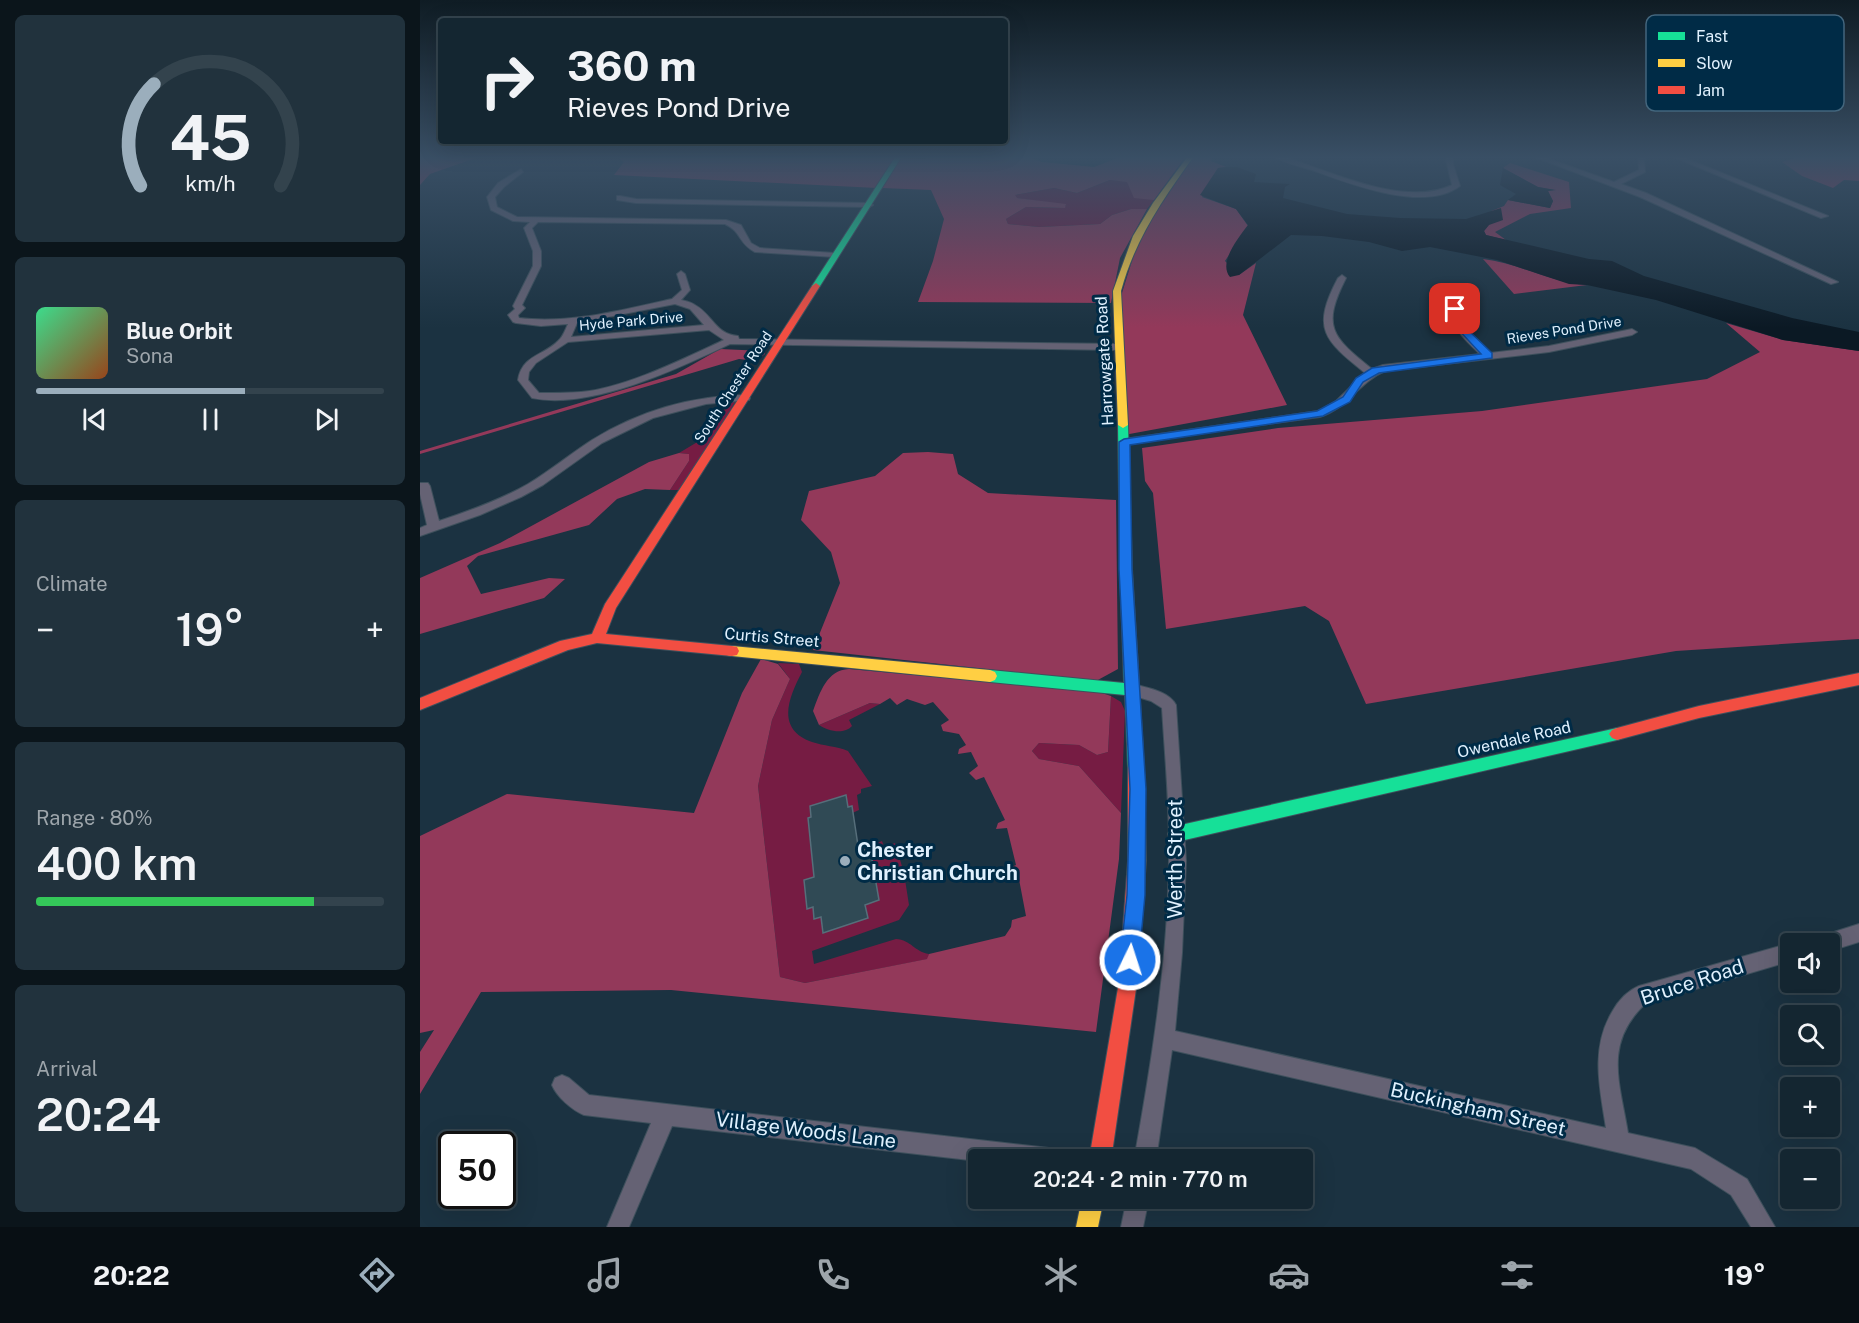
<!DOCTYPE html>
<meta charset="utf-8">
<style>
body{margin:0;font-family:"Public Sans",sans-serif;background:#21323d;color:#f1f3f6;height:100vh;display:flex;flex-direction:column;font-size:22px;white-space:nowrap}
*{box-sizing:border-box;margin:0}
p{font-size:20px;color:#9da5ab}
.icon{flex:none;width:33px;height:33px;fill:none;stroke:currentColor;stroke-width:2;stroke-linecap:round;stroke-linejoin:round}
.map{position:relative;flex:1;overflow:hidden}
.drawer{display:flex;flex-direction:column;gap:15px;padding:15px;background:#0b151b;width:420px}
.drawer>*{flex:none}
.hud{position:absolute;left:18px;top:18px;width:570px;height:126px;border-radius:6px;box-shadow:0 6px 24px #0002,0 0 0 2px #33434d;background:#142631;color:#f1f3f6;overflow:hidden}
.tools{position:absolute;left:1360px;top:933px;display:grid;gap:12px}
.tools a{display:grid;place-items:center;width:60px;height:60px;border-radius:6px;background:#142631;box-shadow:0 6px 24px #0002,0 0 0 2px #33434d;font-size:30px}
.speed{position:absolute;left:18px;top:1131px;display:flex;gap:12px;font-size:30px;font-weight:700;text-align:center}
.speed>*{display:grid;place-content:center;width:78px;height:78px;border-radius:50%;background:#142631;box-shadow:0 6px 24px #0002,0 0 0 2px #33434d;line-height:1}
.speed .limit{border:3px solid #111;border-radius:9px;background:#fff;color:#111}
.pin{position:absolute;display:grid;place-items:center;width:51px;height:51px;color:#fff;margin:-26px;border-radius:12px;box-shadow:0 3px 9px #0006}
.me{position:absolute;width:66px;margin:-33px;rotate:4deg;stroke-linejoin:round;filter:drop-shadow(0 0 4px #0008)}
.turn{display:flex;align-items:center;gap:21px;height:126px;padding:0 30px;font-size:27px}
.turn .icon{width:78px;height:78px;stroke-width:2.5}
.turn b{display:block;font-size:42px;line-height:51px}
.big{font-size:45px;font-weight:600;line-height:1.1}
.drawer .tile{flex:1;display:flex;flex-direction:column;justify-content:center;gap:9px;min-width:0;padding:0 21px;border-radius:9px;background:#21323d}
.drawer .dial{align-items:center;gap:0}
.dial svg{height:156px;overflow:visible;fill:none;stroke:#33434d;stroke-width:7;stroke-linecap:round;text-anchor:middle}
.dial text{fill:#f1f3f6;stroke:none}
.song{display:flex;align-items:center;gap:18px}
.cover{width:72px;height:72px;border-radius:9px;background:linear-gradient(135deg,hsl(150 70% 55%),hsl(20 70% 35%))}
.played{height:6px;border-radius:3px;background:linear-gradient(90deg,#9baebc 60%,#33434d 60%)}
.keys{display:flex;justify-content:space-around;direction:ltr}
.heat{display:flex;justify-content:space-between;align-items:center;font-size:33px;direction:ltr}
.charge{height:9px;border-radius:4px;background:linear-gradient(90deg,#34c759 80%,#33434d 0)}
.trip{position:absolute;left:548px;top:1149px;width:345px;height:60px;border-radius:6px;background:#142631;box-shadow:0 6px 24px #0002,0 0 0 2px #33434d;font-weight:600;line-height:60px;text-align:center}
.dock{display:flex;height:96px;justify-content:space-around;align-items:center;background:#080f14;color:#9da5ab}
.dock .icon{width:42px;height:42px}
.dock .on{color:#9baebc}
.dock b{font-size:27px;color:#f1f3f6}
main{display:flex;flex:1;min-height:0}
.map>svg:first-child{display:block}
.green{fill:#761c43}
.forest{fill:#93395a}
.water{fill:#0b1924}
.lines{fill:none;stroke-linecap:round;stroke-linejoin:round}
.stream{stroke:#0b1924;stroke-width:2}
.building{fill:#304a55;stroke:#566e7a;stroke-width:1.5}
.street-casing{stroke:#3e505c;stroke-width:2}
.fast-casing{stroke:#3e505c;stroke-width:2}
.slow-casing{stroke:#3e505c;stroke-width:2}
.jam-casing{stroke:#3e505c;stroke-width:2}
.street{fill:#656274;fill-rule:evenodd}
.fast{fill:#16e098;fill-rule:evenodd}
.slow{fill:#ffcf43;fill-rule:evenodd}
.jam{fill:#f24e42;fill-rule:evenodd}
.route{fill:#1a73e8;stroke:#114b97;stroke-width:1.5}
.poi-dot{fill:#9baebc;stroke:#002b46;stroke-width:2}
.labels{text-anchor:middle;stroke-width:6;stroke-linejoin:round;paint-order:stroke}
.far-street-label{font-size:14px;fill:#e0f1fe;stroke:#002b46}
.street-label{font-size:16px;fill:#e0f1fe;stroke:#002b46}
.near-poi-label{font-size:20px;font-weight:bold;fill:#e0f1fe;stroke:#002b46;text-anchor:start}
.near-street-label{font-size:20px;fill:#e0f1fe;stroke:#002b46}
.key{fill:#002b46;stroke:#43667d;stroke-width:1.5}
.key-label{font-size:16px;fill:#e0f1fe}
</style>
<main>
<section class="drawer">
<div class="tile dial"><svg viewBox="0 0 100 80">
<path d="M14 69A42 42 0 1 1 86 69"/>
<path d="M14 69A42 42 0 0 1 21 17" stroke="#9baebc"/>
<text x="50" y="56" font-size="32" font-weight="700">45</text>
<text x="50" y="72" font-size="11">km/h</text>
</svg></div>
<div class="tile">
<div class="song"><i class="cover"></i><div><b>Blue Orbit</b><p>Sona</p></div></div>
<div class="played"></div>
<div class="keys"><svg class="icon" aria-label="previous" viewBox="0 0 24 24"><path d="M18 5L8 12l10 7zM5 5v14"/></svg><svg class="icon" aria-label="pause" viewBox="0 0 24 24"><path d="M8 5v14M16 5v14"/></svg><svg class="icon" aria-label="next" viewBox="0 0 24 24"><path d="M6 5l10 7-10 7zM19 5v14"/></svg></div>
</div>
<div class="tile"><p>Climate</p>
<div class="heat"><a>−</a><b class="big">19°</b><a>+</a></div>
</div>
<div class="tile"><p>Range · 80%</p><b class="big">400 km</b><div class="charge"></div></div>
<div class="tile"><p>Arrival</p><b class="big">20:24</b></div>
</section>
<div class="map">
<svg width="1439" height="1227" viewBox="0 0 1439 1227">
<rect width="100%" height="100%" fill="#1b3241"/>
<!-- green -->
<path class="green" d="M 690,180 L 707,181 L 734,200 L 727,209 L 711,209 L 692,215 L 680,224 L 619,227 L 588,224 L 586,219 L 606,207 L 644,208 L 646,205 L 596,198 L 594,195 L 634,188 L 657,193 Z
M 318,397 L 263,490 L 250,490 L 269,461 L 269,454 L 259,453 L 279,441 L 300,413 Z
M 358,663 L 379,664 L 382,672 C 369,697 355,729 392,742 C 404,746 416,746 428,751 L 452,786 L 441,789 L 441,793 L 437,795 L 439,810 L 428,815 L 430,855 L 462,841 L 464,847 L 475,843 L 484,873 L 489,905 L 479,920 L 392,951 L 394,964 L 476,939 C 491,940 495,952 509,954 L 508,959 L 385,983 L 360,977 L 338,786 L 352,720 L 370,679 Z
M 691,696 L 701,702 L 705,711 L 701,813 L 659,766 L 619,759 L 612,751 L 619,743 L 659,745 L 677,755 L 688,752 Z
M 450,703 L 460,704 L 429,720 L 432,726 C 424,735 408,731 399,725 Z"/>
<!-- forest -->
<path class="forest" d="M 0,156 L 61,156 L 10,174 L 0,185 Z
M 160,156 L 477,156 L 457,188 L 194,175 L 204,162 L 198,157 Z
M 481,156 L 605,156 L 622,162 L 674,167 L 703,156 L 766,156 L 734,200 L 714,198 L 707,182 L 690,180 L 657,193 L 634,188 L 595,195 L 597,198 L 646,204 L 645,208 L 606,207 L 586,219 L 588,224 L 619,227 L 680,224 L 692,215 L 711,209 L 727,209 L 700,258 L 691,303 L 498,302 L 513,261 L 524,219 L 511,190 L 462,188 Z
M 771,156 L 792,156 L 791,161 L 806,167 L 798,168 L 782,197 L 816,209 L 828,226 L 805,261 L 819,275 L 836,263 L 823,315 L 867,405 L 704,435 L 697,309 L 725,219 Z
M 1382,156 L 1439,156 L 1439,181 L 1424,180 L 1413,188 L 1382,176 L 1362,162 Z
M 1090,163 L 1149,182 L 1151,208 L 1110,214 L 1075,232 L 1086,240 L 1066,235 L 1064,231 L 1081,209 L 1069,212 L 1084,206 L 1088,200 L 1130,208 L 1133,201 L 1128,191 L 1134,190 L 1118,187 L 1083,168 Z
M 1063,259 C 1099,263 1131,283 1167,285 L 1094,294 Z
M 1306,323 L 1363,340 L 1439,351 L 1439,639 L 1256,651 L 946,704 L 909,621 L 885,606 L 746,629 L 733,493 L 725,481 L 722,448 L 858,428 L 1062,411 L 1287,379 L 1340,352 Z
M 300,349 L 344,351 L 345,354 L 336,361 L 319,359 L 0,454 L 0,451 L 256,374 Z
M 508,452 L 533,454 L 538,474 L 568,493 L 696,500 L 698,669 L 676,681 L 393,650 L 420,583 L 411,552 L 381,520 L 389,491 L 455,476 L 483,453 Z
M 259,453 L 269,454 L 269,461 L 250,490 L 225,489 L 197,499 L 169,525 L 58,556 L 47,566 L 61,594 L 129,578 L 145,579 L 124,598 L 0,634 L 0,578 L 80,543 L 229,462 Z
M 341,659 L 358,664 L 370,679 L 352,720 L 338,786 L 360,977 L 385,983 L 507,959 L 509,954 L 585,936 L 591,927 L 592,920 L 606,916 L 598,874 L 586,874 L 585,870 L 596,865 L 587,828 L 576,829 L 578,823 L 585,820 L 564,777 L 556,780 L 549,773 L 558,766 L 551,752 L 538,754 L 539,749 L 546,745 L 539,734 L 523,731 L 521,725 L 529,720 L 513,702 L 505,705 L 487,699 L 477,705 L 470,698 L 460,704 L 450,703 L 399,725 L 393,711 C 400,692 407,670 429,669 L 679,692 L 691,696 L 688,752 L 677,755 L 659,745 L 619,743 L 612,751 L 619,759 L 659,766 L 701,813 L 699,859 L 676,1032 L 251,990 L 61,992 L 0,1094 L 0,1052 L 14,1030 L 0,1033 L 0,836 L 87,794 L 274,813 L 322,693 Z"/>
<!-- water -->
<path class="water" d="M 806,167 L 817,167 L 836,174 L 834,182 L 870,184 L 865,187 L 863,198 L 927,214 L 980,218 L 1046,219 L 1081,208 L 1083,220 L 1069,225 L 1064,231 L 1066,235 L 1169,259 L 1192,261 L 1224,276 L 1372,318 L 1439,332 L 1439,351 L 1363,340 L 1236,300 L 1167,285 L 1149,284 L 1077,260 L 1010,247 L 982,251 L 949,242 L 902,236 L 871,235 L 819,275 L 810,277 C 798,263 818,238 828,225 L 816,209 L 780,195 L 798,168 Z
M 1083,168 L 1118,187 L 1136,190 L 1128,191 L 1133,201 L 1130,208 L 1088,200 L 1096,194 L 1080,185 Z"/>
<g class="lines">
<!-- stream -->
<path class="stream" d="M 442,156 L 474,157
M 484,157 L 505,158"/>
</g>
<!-- building -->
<path class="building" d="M 426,795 L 428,807 L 432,806 L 439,852 L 450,848 L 459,900 L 445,905 L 448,918 L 403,933 L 401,917 L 394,919 L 393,907 L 387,909 L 384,880 L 394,877 L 388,818 L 391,817 L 390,806 Z"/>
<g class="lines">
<!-- street casing -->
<g class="street-casing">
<path id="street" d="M 853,156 L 862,156 C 910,171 984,208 1032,185 L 1026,160 L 1027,156 L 1033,156 L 1033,164 L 1040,186 C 1004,213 930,184 892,170 C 879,166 863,163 853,156 Z
M 1112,156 L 1121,156 L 1194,182 L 1219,170 L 1218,156 L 1224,156 L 1225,172 L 1201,184 L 1226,193 L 1418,282 L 1411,284 L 1220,197 Z
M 1251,156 L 1260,156 L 1408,216 L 1401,218 Z
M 101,169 L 103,172 L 84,187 L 75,197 L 77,207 L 97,217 L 306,220 L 321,225 L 331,243 L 340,248 L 415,253 L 419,255 L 415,257 L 335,252 C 318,243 322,232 305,224 L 118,222 L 112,228 L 121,251 L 121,266 L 102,305 L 105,308 L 98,315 L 99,318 C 151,324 201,310 252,299 L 262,290 L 257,274 L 261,271 L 265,274 L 270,290 L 261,300 C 265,301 271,302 275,305 C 293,315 295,334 318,336 L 319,339 L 698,344 L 703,347 L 698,350 L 310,344 C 257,369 171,410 112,398 L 98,380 C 102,355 123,356 138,341 C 143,337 145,330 148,324 L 121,326 L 96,323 L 93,322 L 88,315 L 95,309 L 93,306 L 113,266 L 113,251 L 104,228 L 110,222 L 93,221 L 71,210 L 67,197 L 78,183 ZM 255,304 L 270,309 L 284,325 L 151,337 L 157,323 ZM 289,330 L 304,340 C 263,359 205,388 161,392 C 147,393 133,393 119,393 L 108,380 L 109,372 L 116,363 L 148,342 Z
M 200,196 L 216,199 L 449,203 L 453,205 L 449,207 L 216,203 L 197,200 L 197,196 Z
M 922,275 L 926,278 C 901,327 912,337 952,369 L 963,365 L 1060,354 C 1040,335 1023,321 1041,293 L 1044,292 L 1048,295 C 1032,323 1051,335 1070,353 L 1129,346 L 1212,329 L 1217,332 L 1212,335 L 1129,352 L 965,371 C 939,382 927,409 900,417 L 700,444 L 700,440 L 704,439 L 898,411 L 916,401 L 945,373 C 904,340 891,329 918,278 Z
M 325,395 L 330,398 L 329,400 L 286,404 L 233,418 L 182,443 L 123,485 L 101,497 L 60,515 L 0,536 L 0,528 L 7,525 L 0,494 L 0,483 L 8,483 L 10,486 L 19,521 C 49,511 80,500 108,484 C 130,471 150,454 172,440 C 219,411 271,396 325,395 Z
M 713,684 C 727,688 749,691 756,705 L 766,861 L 762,953 L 755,1031 L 1186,1128 C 1180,1089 1170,1049 1192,1012 C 1198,1001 1207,991 1219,986 L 1371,943 L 1373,944 L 1371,944 L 1371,961 L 1225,1004 C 1183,1044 1200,1083 1208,1133 L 1275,1148 L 1327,1179 L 1355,1227 L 1331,1227 L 1311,1195 L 1271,1169 L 752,1050 L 736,1160 L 714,1160 C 732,1060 748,960 749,859 C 750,809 745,758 742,708 L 731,701 L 708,694 L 706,690 L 708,686 Z
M 1439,924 L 1439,942 L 1410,951 L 1410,944 L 1393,944 L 1395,938 Z
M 142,1075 L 149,1078 L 169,1095 L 638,1149 L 646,1152 L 649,1160 L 558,1160 L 558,1161 L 252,1126 L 209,1227 L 187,1227 L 231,1123 L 164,1115 C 152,1110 137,1097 132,1085 L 135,1078 Z
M 707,1198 L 729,1198 L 723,1227 L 701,1227 Z"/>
</g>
<!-- fast casing -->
<g class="fast-casing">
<path id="fast" d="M 476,156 L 482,156 L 400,286 L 393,288 L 392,286 Z
M 703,422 L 708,425 L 712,569 L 724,768 L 722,773 L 716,775 L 710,773 L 708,768 L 705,695 L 570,682 L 565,680 L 563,676 L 565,672 L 570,670 L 704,683 L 700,569 L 698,425 Z
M 1197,728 L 1202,730 L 1205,734 L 1202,738 L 1197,740 L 756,842 L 750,839 L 748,834 L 750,829 L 756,826 Z"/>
</g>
<!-- slow casing -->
<g class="slow-casing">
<path id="slow" d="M 768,156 L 774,156 C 743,199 715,239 701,291 L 708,425 L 703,428 L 698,425 L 693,291 L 713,236 L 733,203 Z
M 312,646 L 570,670 L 575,672 L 577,676 L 575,680 L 570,682 L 312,656 L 307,655 L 305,651 L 307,647 Z
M 662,1198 L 684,1198 L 678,1227 L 656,1227 Z"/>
</g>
<!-- jam casing -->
<g class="jam-casing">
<path id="jam" d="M 396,283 L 400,286 L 196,608 L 186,634 L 312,646 L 317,647 L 319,651 L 317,655 L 312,656 L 177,643 L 148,650 L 0,710 L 0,698 L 140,641 L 172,634 L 185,604 L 392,286 Z
M 1439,673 L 1439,685 L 1279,718 L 1197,740 L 1192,738 L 1189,734 L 1192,730 L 1197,728 L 1279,706 Z
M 716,761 L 722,763 L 724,768 L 726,861 L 717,982 L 691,1160 L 669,1160 L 699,982 L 708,861 L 708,768 L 710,763 Z"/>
</g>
<!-- street -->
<use href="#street" class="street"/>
<!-- fast -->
<use href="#fast" class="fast"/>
<!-- slow -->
<use href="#slow" class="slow"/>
<!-- jam -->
<use href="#jam" class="jam"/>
</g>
<!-- sky -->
<linearGradient id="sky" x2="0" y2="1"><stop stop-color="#0f1c24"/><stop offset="0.48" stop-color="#394f65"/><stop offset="1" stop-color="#394f65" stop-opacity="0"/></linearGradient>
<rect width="1439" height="328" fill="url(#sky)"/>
<!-- route -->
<path class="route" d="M 1035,306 L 1040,309 L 1044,326 L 1072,353 L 1072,358 L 959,373 L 943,382 L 930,402 L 903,416 L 710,445 L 712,569 L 726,789 L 725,895 L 719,960 L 716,967 L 710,970 L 703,967 L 700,960 L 707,895 L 710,789 L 699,569 L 699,442 L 704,439 L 897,411 L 923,397 L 936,378 L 952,368 L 1061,354 L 1035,326 L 1031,309 Z"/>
<!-- markers -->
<circle class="poi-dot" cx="425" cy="861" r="6"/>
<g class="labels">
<!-- far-street labels -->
<g class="far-street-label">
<text transform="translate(211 321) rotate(-5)" y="5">Hyde Park Drive</text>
<text transform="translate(1144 330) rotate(-9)" y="5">Rieves Pond Drive</text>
<text transform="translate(313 387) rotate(-57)" y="5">South Chester Road</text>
</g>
<!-- street labels -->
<g class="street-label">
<text transform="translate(684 361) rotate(-93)" y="6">Harrowgate Road</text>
<text transform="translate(352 637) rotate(5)" y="6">Curtis Street</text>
<text transform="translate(1094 739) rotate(-13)" y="6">Owendale Road</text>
</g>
<!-- near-poi labels -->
<g class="near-poi-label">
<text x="437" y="857">Chester<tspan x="437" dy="23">Christian Church</tspan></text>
</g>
<!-- near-street labels -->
<g class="near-street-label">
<text transform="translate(755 859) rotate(-90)" y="7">Werth Street</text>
<text transform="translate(1272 982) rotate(-18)" y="7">Bruce Road</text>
<text transform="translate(1058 1109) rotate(13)" y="7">Buckingham Street</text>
<text transform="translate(386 1130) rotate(7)" y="7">Village Woods Lane</text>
</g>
</g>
<!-- legend -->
<rect x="1226" y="15" width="198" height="96" rx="9" class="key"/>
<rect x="1238" y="32" width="27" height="8" fill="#16e098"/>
<rect x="1238" y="59" width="27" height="8" fill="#ffcf43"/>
<rect x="1238" y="86" width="27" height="8" fill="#f24e42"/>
<g class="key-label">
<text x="1276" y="42">Fast</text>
<text x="1276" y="69">Slow</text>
<text x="1276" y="96">Jam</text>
</g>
</svg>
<div class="tools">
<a><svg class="icon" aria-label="sound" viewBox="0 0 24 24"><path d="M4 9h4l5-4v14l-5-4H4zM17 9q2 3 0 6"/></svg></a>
<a><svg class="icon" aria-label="search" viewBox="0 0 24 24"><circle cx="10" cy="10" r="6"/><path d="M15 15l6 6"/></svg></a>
<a>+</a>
<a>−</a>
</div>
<div class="speed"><div class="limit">50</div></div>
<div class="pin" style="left:1035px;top:309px;background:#d93025"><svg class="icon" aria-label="arrive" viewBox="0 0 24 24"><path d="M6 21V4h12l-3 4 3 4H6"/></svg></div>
<svg class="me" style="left:710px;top:960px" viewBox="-20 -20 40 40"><circle r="17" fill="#1a73e8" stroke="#fff" stroke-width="3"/><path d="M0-11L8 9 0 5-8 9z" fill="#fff"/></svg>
<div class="trip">20:24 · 2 min · 770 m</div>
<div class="hud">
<div class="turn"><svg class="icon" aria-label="right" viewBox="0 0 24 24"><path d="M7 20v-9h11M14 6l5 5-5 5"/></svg><div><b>360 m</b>Rieves Pond Drive</div></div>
</div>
</div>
</main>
<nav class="dock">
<b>20:22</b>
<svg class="icon on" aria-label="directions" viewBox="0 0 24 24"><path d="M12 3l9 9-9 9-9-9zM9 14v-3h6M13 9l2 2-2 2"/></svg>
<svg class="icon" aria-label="music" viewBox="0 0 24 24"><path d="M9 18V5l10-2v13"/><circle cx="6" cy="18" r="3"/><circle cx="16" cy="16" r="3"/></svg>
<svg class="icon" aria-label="phone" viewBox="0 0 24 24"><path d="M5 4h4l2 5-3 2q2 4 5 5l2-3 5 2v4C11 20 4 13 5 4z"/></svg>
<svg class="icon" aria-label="climate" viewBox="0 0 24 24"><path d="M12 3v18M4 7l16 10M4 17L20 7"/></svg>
<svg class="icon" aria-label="car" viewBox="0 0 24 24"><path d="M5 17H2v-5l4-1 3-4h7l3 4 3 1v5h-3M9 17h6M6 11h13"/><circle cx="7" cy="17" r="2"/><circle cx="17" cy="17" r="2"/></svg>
<svg class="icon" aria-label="filters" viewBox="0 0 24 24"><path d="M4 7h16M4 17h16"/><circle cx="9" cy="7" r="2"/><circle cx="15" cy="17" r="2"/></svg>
<b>19°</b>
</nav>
